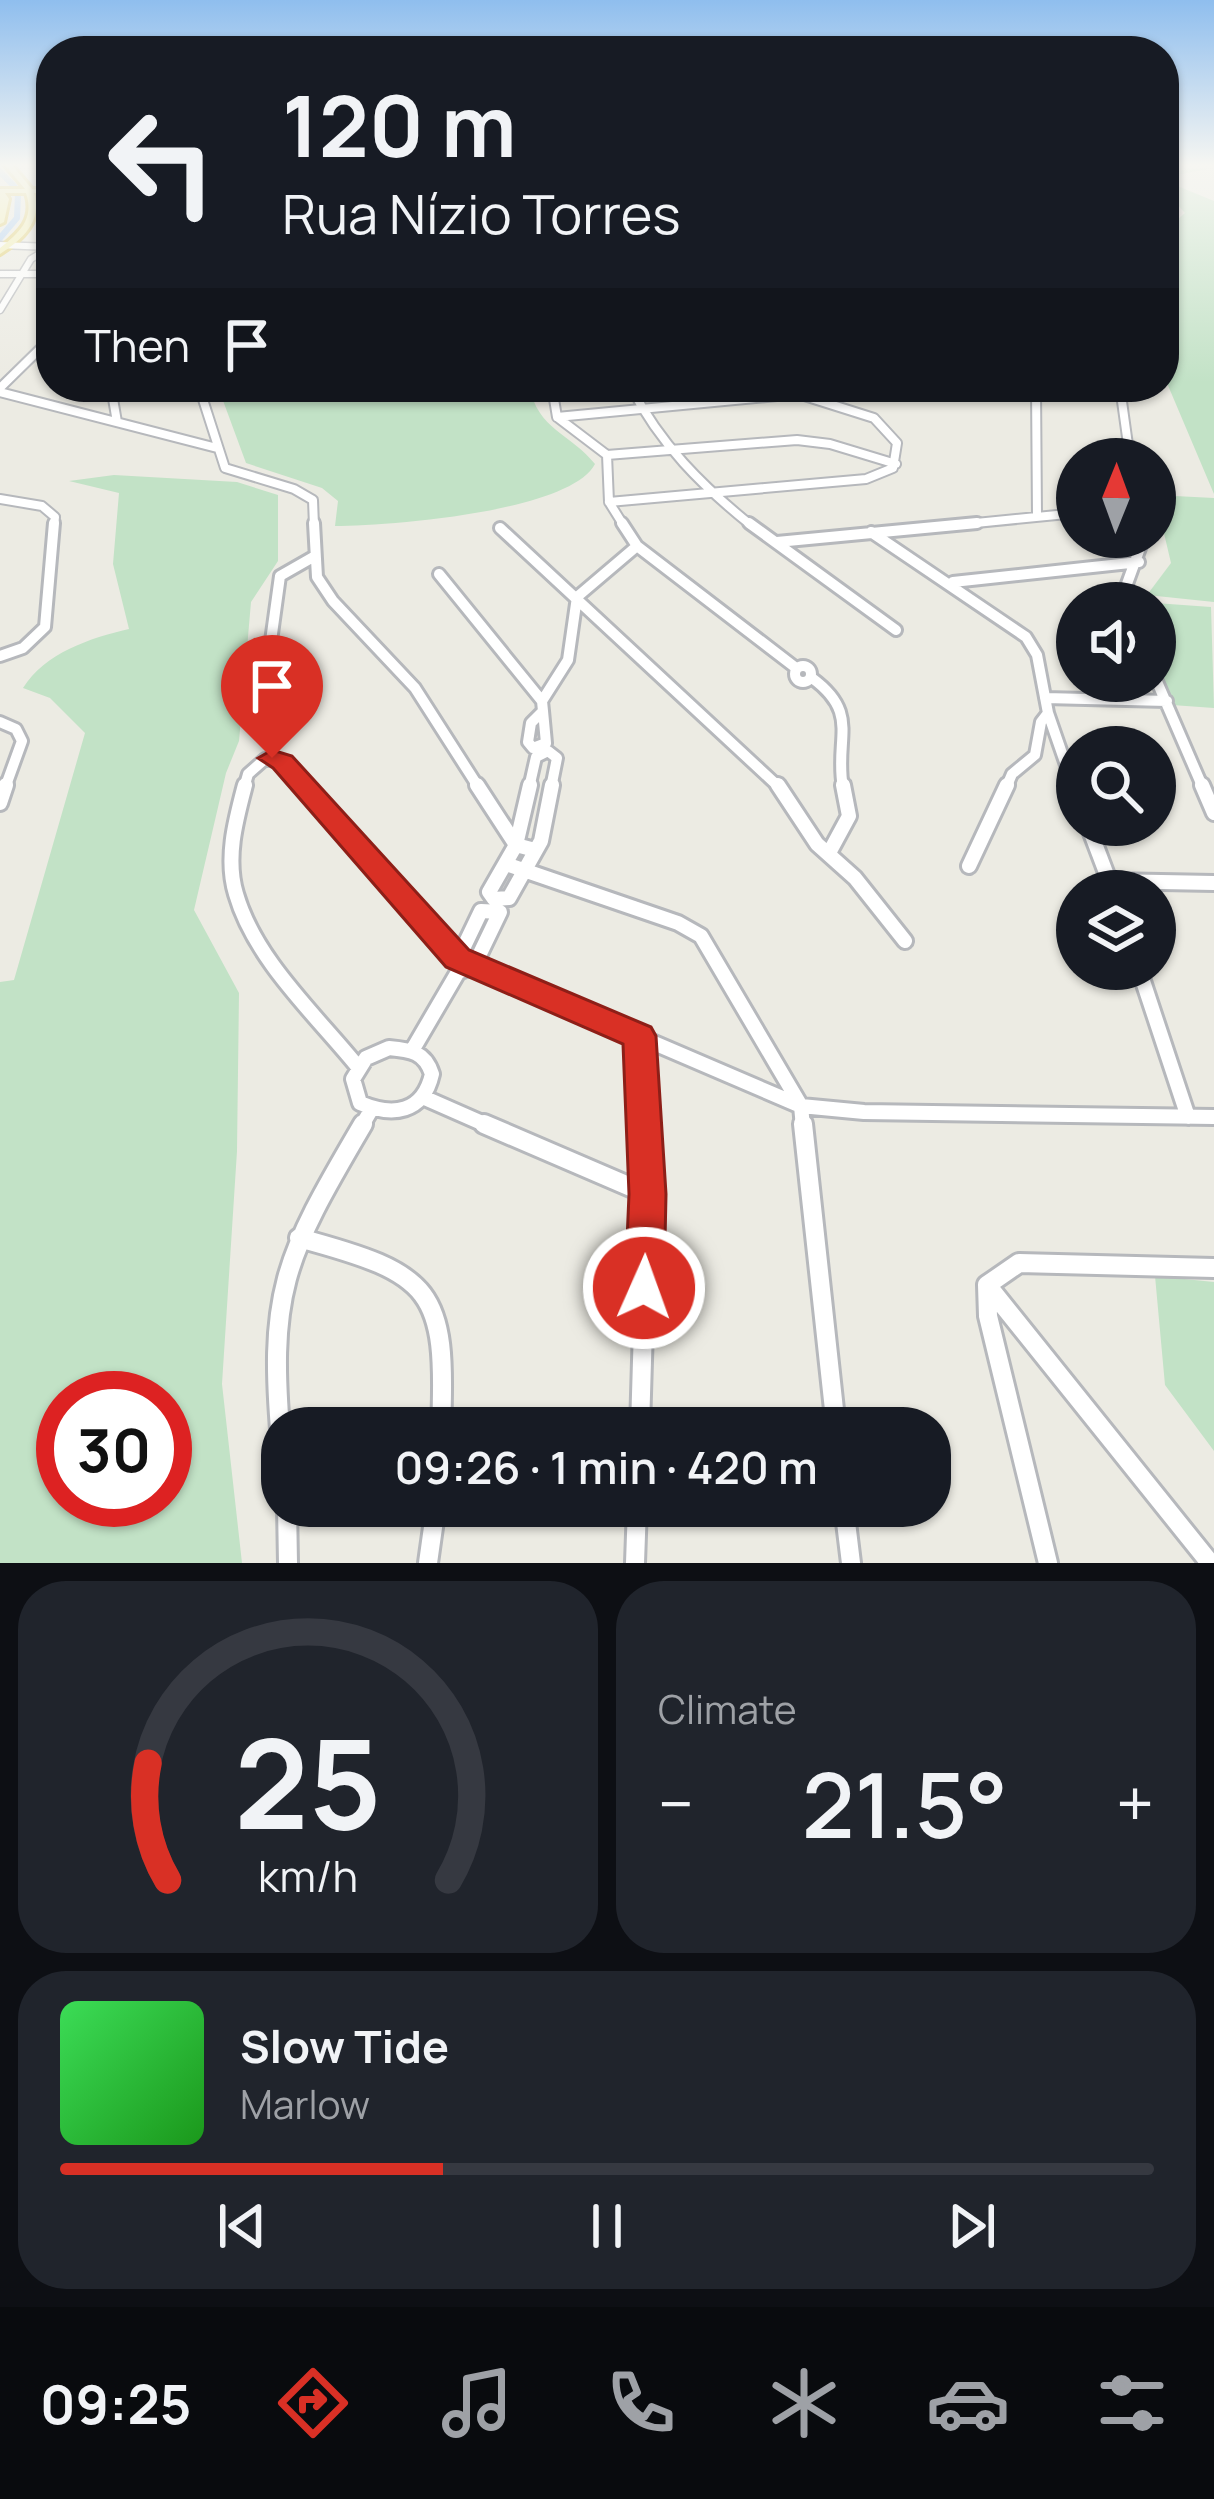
<!DOCTYPE html>
<meta charset="utf-8">
<style>
body{margin:0;font-family:Manrope,sans-serif;background:#20242c;color:#f1f3f6;height:100vh;display:flex;flex-direction:column;font-size:45px;white-space:nowrap}
*{box-sizing:border-box;margin:0}
p{font-size:39px;color:#9ea1a6}
.icon{flex:none;width:66px;height:66px;fill:none;stroke:currentColor;stroke-width:2;stroke-linecap:round;stroke-linejoin:round}
.map{position:relative;height:1563px;overflow:hidden}
.sheet{display:flex;flex-direction:column;gap:18px;padding:18px;background:#0d0f14;flex:1}
.sheet>*{flex:none}
.guide{position:absolute;left:36px;top:36px;width:1143px;height:366px;border-radius:48px;box-shadow:0 3px 9px #0004;background:#171b24;color:#f1f3f6;overflow:hidden}
.needle{width:78px;rotate:1deg}
.tools{position:absolute;left:1056px;top:438px;display:grid;gap:24px}
.tools a{display:grid;place-items:center;width:120px;height:120px;border-radius:50%;background:#171b24;box-shadow:0 3px 9px #0004;font-size:60px}
.speed{position:absolute;left:36px;top:1371px;display:flex;gap:24px;font-size:60px;font-weight:700;text-align:center}
.speed>*{display:grid;place-content:center;width:156px;height:156px;border-radius:50%;background:#171b24;box-shadow:0 3px 9px #0004;line-height:1}
.speed .limit{border:18px solid #d22;background:#fff;color:#111}
.pin{position:absolute;display:grid;place-items:center;width:102px;height:102px;color:#fff;margin:-123px -51px;border-radius:50% 50% 50% 0;rotate:-45deg;box-shadow:0 0 12px #0007}
.pin .icon{rotate:45deg}
.me{position:absolute;width:132px;margin:-66px;rotate:2deg;stroke-linejoin:round;filter:drop-shadow(0 0 9px #0008)}
.turn{display:flex;align-items:center;gap:42px;height:252px;padding:0 48px;font-size:54px}
.turn .icon{width:156px;height:156px;stroke-width:2.5}
.turn b{display:block;font-size:84px;line-height:102px}
.then{display:flex;align-items:center;height:114px;padding:0 48px;background:#0003;gap:24px;font-size:45px}
.big{font-size:90px;font-weight:600;line-height:1.1}
.sheet .widget{flex:1;display:flex;flex-direction:column;justify-content:center;gap:18px;min-width:0;padding:0 42px;border-radius:48px;background:#20242c}
.sheet .dial{align-items:center;gap:0}
.dial svg{height:312px;overflow:visible;fill:none;stroke:#363941;stroke-width:7;stroke-linecap:round;text-anchor:middle}
.dial text{fill:#f1f3f6;stroke:none}
.song{display:flex;align-items:center;gap:36px}
.cover{width:144px;height:144px;border-radius:18px;background:linear-gradient(135deg,hsl(130 70% 55%),hsl(120 70% 35%))}
.played{height:12px;border-radius:6px;background:linear-gradient(90deg,#d93025 35%,#363941 35%)}
.keys{display:flex;justify-content:space-around;direction:ltr}
.heat{display:flex;justify-content:space-between;align-items:center;font-size:66px;direction:ltr}
.sheet .tiles{flex:1;display:grid;gap:18px;grid-template-columns:1fr 1fr}
.widget:last-child{grid-column:span 2}
.trip{position:absolute;left:261px;top:1407px;width:690px;height:120px;border-radius:48px;background:#171b24;box-shadow:0 3px 9px #0004;font-weight:600;line-height:120px;text-align:center}
.menu{display:flex;height:192px;justify-content:space-around;align-items:center;background:#090b0e;color:#9ea1a6}
.menu .icon{width:84px;height:84px}
.menu .selected{color:#d93025}
.menu b{font-size:54px;color:#f1f3f6}
.map>svg:first-child{display:block}
.green{fill:#c2e2c6;fill-rule:evenodd}
.lines{fill:none;stroke-linecap:round;stroke-linejoin:round}
.canal{stroke:#aacdf6;stroke-width:6}
.minor-far4-casing{stroke:#b6b8bc;stroke-width:9}
.minor-far3-casing{stroke:#b6b8bc;stroke-width:12}
.minor-far2-casing{stroke:#b6b8bc;stroke-width:16}
.minor-far1-casing{stroke:#b6b8bc;stroke-width:20}
.minor-casing{stroke:#b6b8bc;stroke-width:24}
.major-casing{stroke:#e2cd67;stroke-width:6}
.minor-far4{stroke:#fff;stroke-width:6}
.minor-far3{stroke:#fff;stroke-width:8}
.minor-far2{stroke:#fff;stroke-width:10}
.minor-far1{stroke:#fff;stroke-width:14}
.minor{stroke:#fff;stroke-width:18}
.major{fill:#f6f2af;fill-rule:evenodd}
.route{fill:#d93025;stroke:#8d1f18;stroke-width:3}
</style>
<div class="map">
<svg width="1214" height="1563" viewBox="0 0 1214 1563">
<rect width="100%" height="100%" fill="#ecebe3"/>
<!-- green -->
<path class="green" d="M 1214,168 L 1171,176 L 1175,185 L 1214,201 L 1214,494 L 1164,376 L 1164,355 L 1175,355 L 1164,323 L 1164,231 L 1185,213 L 1164,190 L 1164,171 Z
M 218,387 L 530,387 C 537,429 571,434 595,464 C 570,512 388,526 335,526 L 338,501 L 322,488 L 246,463 Z
M 114,475 L 237,482 L 278,495 L 278,561 L 251,602 L 239,741 L 226,773 L 194,910 L 239,993 L 237,1151 L 222,1384 L 242,1563 L 0,1563 L 0,982 L 14,980 L 85,733 L 50,698 L 23,688 C 45,653 90,638 129,629 L 113,564 L 119,493 L 69,481 ZM 165,1398 L 165,1500 L 63,1500 L 63,1398 Z
M 1155,495 L 1214,498 L 1214,602 L 1147,595 L 1171,563 Z
M 1155,603 L 1211,607 L 1214,708 L 1172,705 L 1155,663 Z
M 1155,1276 L 1214,1282 L 1214,1451 L 1165,1385 Z"/>
<g class="lines">
<!-- canal -->
<path class="canal" d="M 0,172 L 14,186
M 0,238 L 17,218 L 18,193"/>
<!-- minor-far4 casing -->
<g class="minor-far4-casing">
<path id="minor-far4" d="M 1164,195 L 1174,206 L 1164,217
M 0,245 L 50,247
M 0,274 L 51,274
M 0,310 L 31,259 L 51,247"/>
</g>
<!-- minor-far3 casing -->
<g class="minor-far3-casing">
<path id="minor-far3" d="M 111,387 L 117,422
M 199,387 L 225,468 L 294,489 L 313,500 L 314,526
M 552,387 L 557,417 L 607,455 L 609,502
M 631,387 C 660,444 702,486 752,526
M 1036,387 L 1037,516
M 1049,387 L 1120,393
M 1120,387 L 1130,459
M 0,388 L 51,338
M 0,392 L 217,448
M 557,417 L 798,394 L 874,418 L 897,443 L 893,468 L 866,479 L 609,502
M 607,455 L 797,440 L 830,444 L 896,464
M 0,499 L 42,506 L 55,517 L 54,526
M 609,502 L 624,526
M 946,526 L 1077,513"/>
</g>
<!-- minor-far2 casing -->
<g class="minor-far2-casing">
<path id="minor-far2" d="M 314,523 L 317,577 L 333,601 L 415,688 L 479,788
M 622,523 L 637,546 L 796,668
M 749,523 L 896,630
M 500,528 L 780,788
M 871,532 L 1026,637 L 1037,655 L 1048,713 L 1074,788
M 777,542 L 977,523
M 439,574 L 542,701
M 953,582 L 1139,562
M 1120,603 L 1144,537
M 271,641 L 280,576 L 315,556
M 0,656 L 23,648 L 45,627 L 54,523
M795 674a8 8 0 1 1 16 0a8 8 0 1 1-16 0Z
M 1155,677 L 1203,788
M 812,678 C 861,714 834,738 843,788
M 1045,698 L 1167,701
M 543,711 L 542,701 L 568,660 L 577,597 L 637,546
M 543,711 L 546,743 L 533,748 L 528,742 L 531,723 Z
M 0,722 L 16,729 L 22,741 L 5,788
M 244,788 L 248,774 L 265,759 L 283,762 L 306,788
M 529,788 L 536,757 L 548,751 L 557,758 L 551,788
M 1006,788 L 1012,774 L 1035,755 L 1041,722 L 1048,713"/>
</g>
<!-- minor-far1 casing -->
<g class="minor-far1-casing">
<path id="minor-far1" d="M 245,785 C 236,819 225,858 236,894 C 255,960 316,1015 358,1067
M 303,785 L 458,959 L 801,1106 L 864,1112 L 1214,1117
M 477,785 L 516,845 L 535,850
M 530,785 L 516,845 L 489,892 L 494,899 L 509,898 L 541,841 L 552,785
M 778,785 L 817,844 L 855,878 L 905,941
M 1073,785 L 1077,795
M 1202,785 L 1214,813
M 0,803 L 6,785
M 1088,825 L 1113,891
M 829,853 L 849,816 L 843,785
M 506,864 L 678,923 L 701,936 L 801,1106 L 803,1127
M 969,866 L 1007,785
M 1109,881 L 1214,883
M 481,911 L 500,912 L 474,966 L 458,972 L 458,959 Z
M 1139,969 L 1188,1117
M 639,1036 L 644,1127
M 389,1048 C 411,1050 425,1052 432,1074 C 423,1113 393,1117 360,1103 L 353,1079 L 366,1058 Z
M 413,1049 L 458,972
M 425,1098 L 491,1127
M 361,1127 L 371,1110"/>
</g>
<!-- minor casing -->
<g class="minor-casing">
<path id="minor" d="M 484,1124 L 647,1194
M 803,1124 L 836,1428
M 299,1238 C 433,1274 447,1289 441,1428
M 987,1285 L 1210,1563
M 987,1285 L 988,1316 L 1048,1563
M 987,1285 L 1019,1263 L 1214,1268
M 640,1428 L 647,1194 L 643,1124
M 282,1452 C 267,1292 283,1260 363,1124
M 287,1506 L 288,1563
M 844,1506 L 851,1563
M 428,1563 L 436,1506
M 635,1563 L 637,1506"/>
</g>
<!-- major casing -->
<g class="major-casing">
<path id="major" d="M 4,164 L 11,164 L 32,189 L 51,189 L 51,193 L 34,193 C 43,221 22,240 0,254 L 0,248 C 19,233 35,219 26,193 L 5,193 L 9,199 L 4,222 L 0,224 L 0,189 L 25,189 Z"/>
</g>
<!-- minor-far4 -->
<use href="#minor-far4" class="minor-far4"/>
<!-- minor-far3 -->
<use href="#minor-far3" class="minor-far3"/>
<!-- minor-far2 -->
<use href="#minor-far2" class="minor-far2"/>
<!-- minor-far1 -->
<use href="#minor-far1" class="minor-far1"/>
<!-- minor -->
<use href="#minor" class="minor"/>
<!-- major -->
<use href="#major" class="major"/>
</g>
<!-- sky -->
<linearGradient id="sky" x2="0" y2="1"><stop stop-color="#8fbeee"/><stop offset="0.43" stop-color="#f6f6f2"/><stop offset="1" stop-color="#f6f6f2" stop-opacity="0"/></linearGradient>
<rect width="1214" height="383" fill="url(#sky)"/>
<!-- route -->
<path class="route" d="M 272,750 L 292,756 L 469,950 L 651,1027 L 656,1036 L 666,1194 L 664,1288 L 658,1301 L 644,1306 L 631,1301 L 625,1288 L 629,1194 L 623,1044 L 446,967 L 273,768 L 258,758 Z"/>
</svg>
<div class="tools">
<a><svg class="needle" viewBox="-14 -14 28 28"><path d="M0-13l5 13h-10z" fill="#e53935"/><path d="M0 13l5-13h-10z" fill="#9ea1a6"/></svg></a>
<a><svg class="icon" aria-label="sound" viewBox="0 0 24 24"><path d="M4 9h4l5-4v14l-5-4H4zM17 9q2 3 0 6"/></svg></a>
<a><svg class="icon" aria-label="search" viewBox="0 0 24 24"><circle cx="10" cy="10" r="6"/><path d="M15 15l6 6"/></svg></a>
<a><svg class="icon" aria-label="layers" viewBox="0 0 24 24"><path d="M12 4l9 5-9 5-9-5zM3 14l9 5 9-5"/></svg></a>
</div>
<div class="speed"><div class="limit">30</div></div>
<div class="pin" style="left:272px;top:758px;background:#d93025"><svg class="icon" aria-label="arrive" viewBox="0 0 24 24"><path d="M6 21V4h12l-3 4 3 4H6"/></svg></div>
<svg class="me" style="left:644px;top:1288px" viewBox="-20 -20 40 40"><circle r="17" fill="#d93025" stroke="#fff" stroke-width="3"/><path d="M0-11L8 9 0 5-8 9z" fill="#fff"/></svg>
<div class="trip">09:26 · 1 min · 420 m</div>
<div class="guide">
<div class="turn"><svg class="icon" aria-label="left" viewBox="0 0 24 24"><path d="M17 20v-9H6M10 6l-5 5 5 5"/></svg><div><b>120 m</b>Rua Nízio Torres</div></div>
<div class="then">Then<svg class="icon" aria-label="arrive" viewBox="0 0 24 24"><path d="M6 21V4h12l-3 4 3 4H6"/></svg></div>
</div>
</div>
<section class="sheet">
<div class="tiles">
<div class="widget dial"><svg viewBox="0 0 100 80">
<path d="M14 69A42 42 0 1 1 86 69"/>
<path d="M14 69A42 42 0 0 1 9 39" stroke="#d93025"/>
<text x="50" y="56" font-size="32" font-weight="700">25</text>
<text x="50" y="72" font-size="11">km/h</text>
</svg></div>
<div class="widget"><p>Climate</p>
<div class="heat"><a>−</a><b class="big">21.5°</b><a>+</a></div>
</div>
<div class="widget">
<div class="song"><i class="cover"></i><div><b>Slow Tide</b><p>Marlow</p></div></div>
<div class="played"></div>
<div class="keys"><svg class="icon" aria-label="previous" viewBox="0 0 24 24"><path d="M18 5L8 12l10 7zM5 5v14"/></svg><svg class="icon" aria-label="pause" viewBox="0 0 24 24"><path d="M8 5v14M16 5v14"/></svg><svg class="icon" aria-label="next" viewBox="0 0 24 24"><path d="M6 5l10 7-10 7zM19 5v14"/></svg></div>
</div>
</div>
</section>
<nav class="menu">
<b>09:25</b>
<svg class="icon selected" aria-label="directions" viewBox="0 0 24 24"><path d="M12 3l9 9-9 9-9-9zM9 14v-3h6M13 9l2 2-2 2"/></svg>
<svg class="icon" aria-label="music" viewBox="0 0 24 24"><path d="M9 18V5l10-2v13"/><circle cx="6" cy="18" r="3"/><circle cx="16" cy="16" r="3"/></svg>
<svg class="icon" aria-label="phone" viewBox="0 0 24 24"><path d="M5 4h4l2 5-3 2q2 4 5 5l2-3 5 2v4C11 20 4 13 5 4z"/></svg>
<svg class="icon" aria-label="climate" viewBox="0 0 24 24"><path d="M12 3v18M4 7l16 10M4 17L20 7"/></svg>
<svg class="icon" aria-label="car" viewBox="0 0 24 24"><path d="M5 17H2v-5l4-1 3-4h7l3 4 3 1v5h-3M9 17h6M6 11h13"/><circle cx="7" cy="17" r="2"/><circle cx="17" cy="17" r="2"/></svg>
<svg class="icon" aria-label="filters" viewBox="0 0 24 24"><path d="M4 7h16M4 17h16"/><circle cx="9" cy="7" r="2"/><circle cx="15" cy="17" r="2"/></svg>
</nav>
